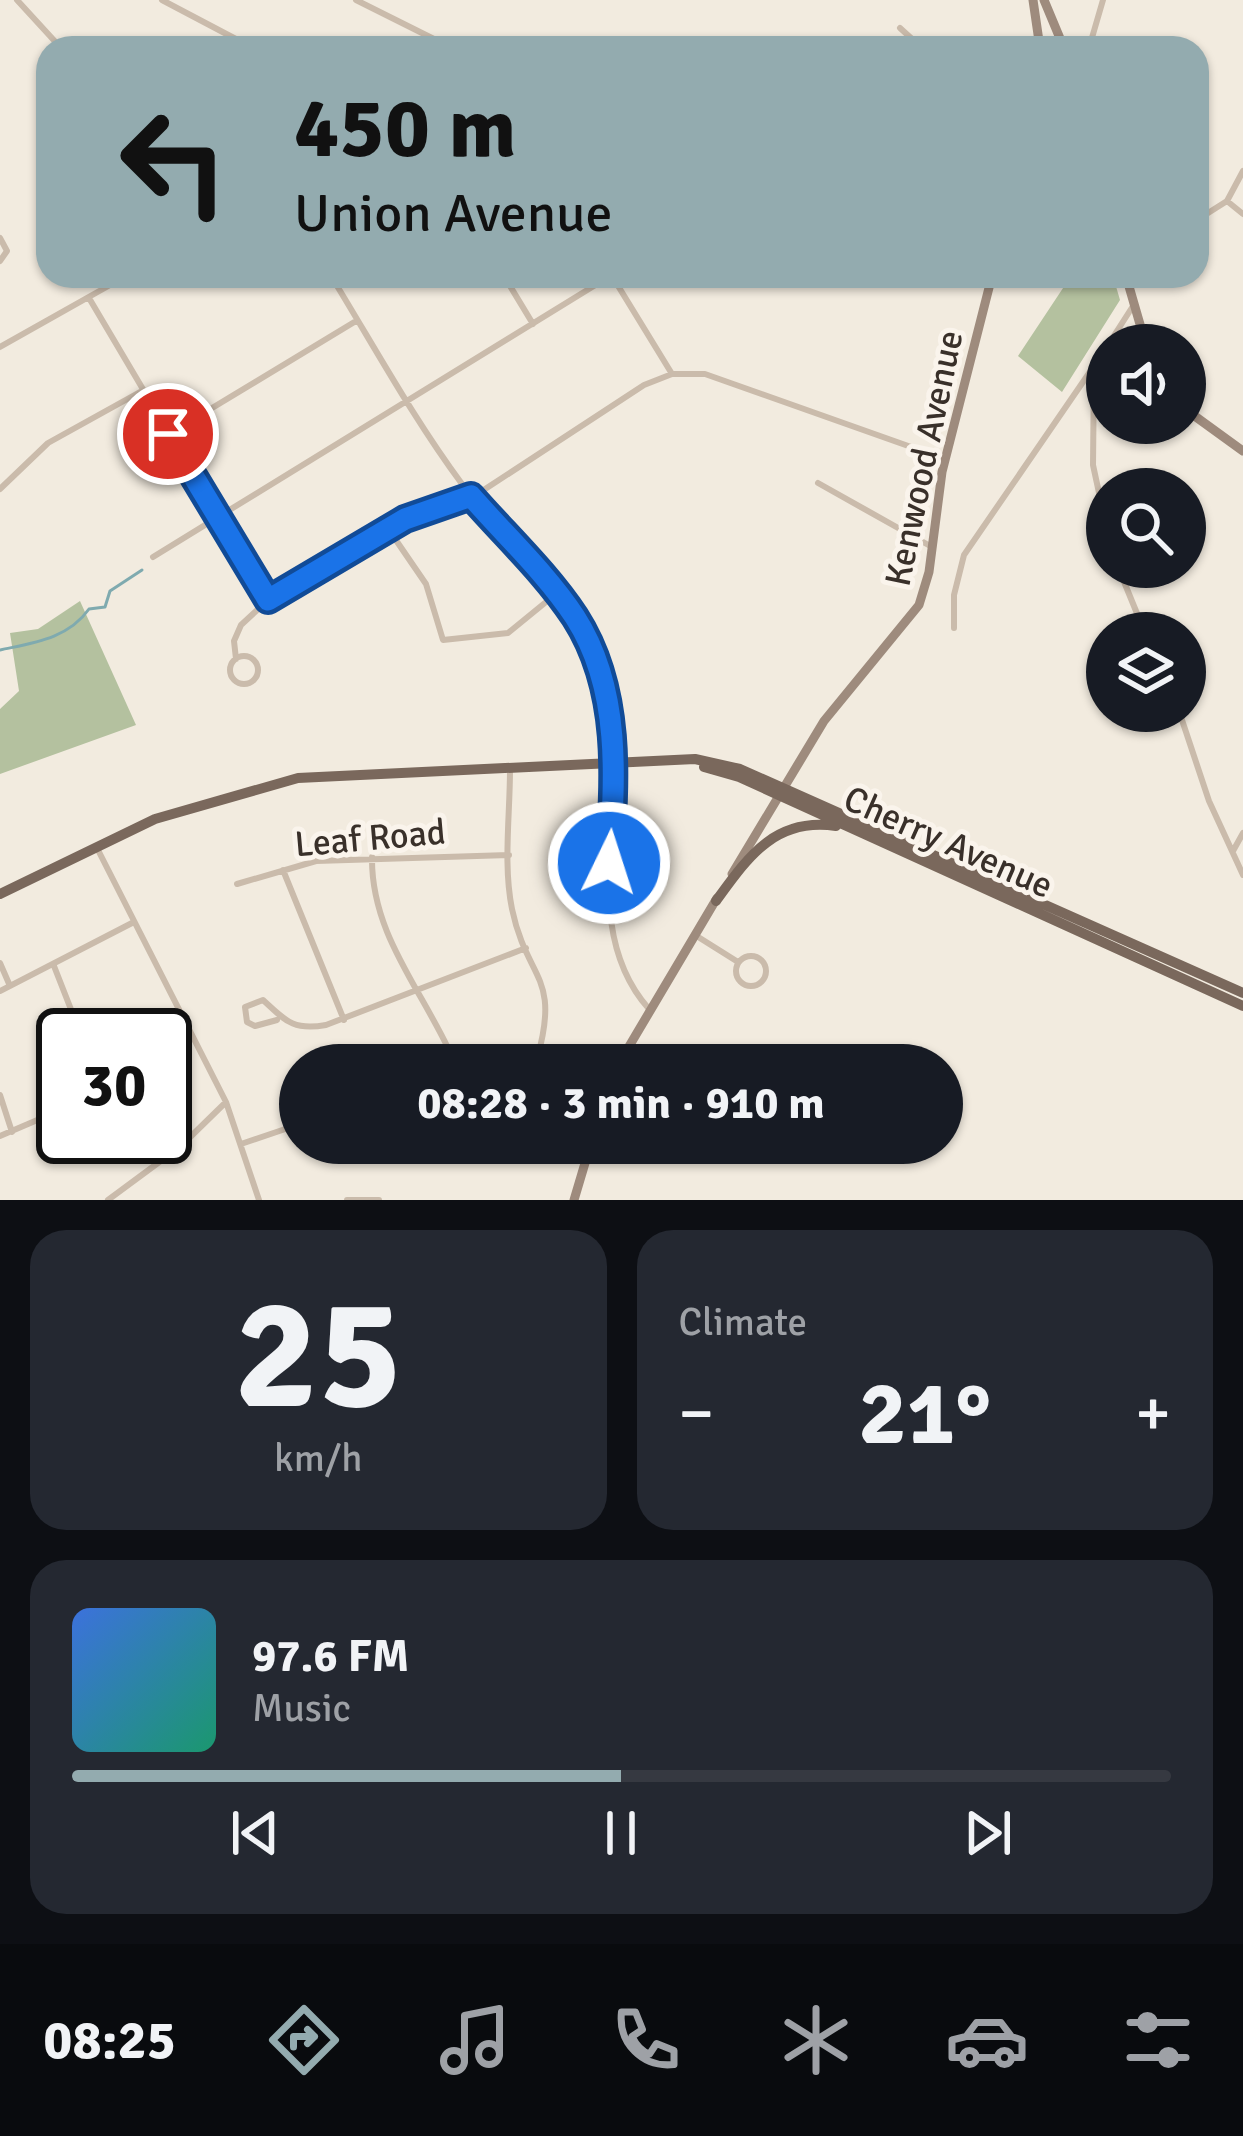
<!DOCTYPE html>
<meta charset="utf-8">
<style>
body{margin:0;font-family:Signika,sans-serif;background:#242831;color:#f1f3f6;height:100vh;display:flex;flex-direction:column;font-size:45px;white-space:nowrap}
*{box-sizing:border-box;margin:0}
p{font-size:39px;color:#9ea1a6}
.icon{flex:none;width:66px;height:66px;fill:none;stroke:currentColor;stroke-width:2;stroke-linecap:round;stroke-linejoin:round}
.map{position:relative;height:1200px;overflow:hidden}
.panel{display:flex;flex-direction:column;gap:30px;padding:30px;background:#0d0f14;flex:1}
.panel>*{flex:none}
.banner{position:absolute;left:36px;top:36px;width:1173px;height:252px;border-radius:36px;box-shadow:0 3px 9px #0004;background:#93abaf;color:#111;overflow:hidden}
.controls{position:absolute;left:1086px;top:324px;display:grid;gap:24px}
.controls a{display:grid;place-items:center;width:120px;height:120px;border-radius:50%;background:#171b24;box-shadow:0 3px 9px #0004;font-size:60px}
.speed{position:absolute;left:36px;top:1008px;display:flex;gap:24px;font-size:60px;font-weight:700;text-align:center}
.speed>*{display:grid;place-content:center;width:156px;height:156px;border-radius:50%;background:#171b24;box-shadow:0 3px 9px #0004;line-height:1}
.speed .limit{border:6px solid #111;border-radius:18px;background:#fff;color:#111}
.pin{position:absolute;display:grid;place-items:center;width:102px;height:102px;color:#fff;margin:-51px;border:6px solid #fff;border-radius:50%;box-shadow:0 3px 12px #0007}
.me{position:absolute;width:132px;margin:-66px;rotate:4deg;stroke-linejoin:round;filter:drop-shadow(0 0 9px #0008)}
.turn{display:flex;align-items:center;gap:42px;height:252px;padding:0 60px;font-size:54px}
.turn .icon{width:156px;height:156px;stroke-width:2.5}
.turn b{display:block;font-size:84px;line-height:102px}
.big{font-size:90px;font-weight:700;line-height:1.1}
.panel .tile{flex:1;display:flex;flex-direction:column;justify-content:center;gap:18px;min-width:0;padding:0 42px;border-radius:36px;background:#242831}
.panel .dial{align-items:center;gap:0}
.dial b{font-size:156px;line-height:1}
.song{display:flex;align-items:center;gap:36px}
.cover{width:144px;height:144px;border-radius:18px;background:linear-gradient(135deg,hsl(220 70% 55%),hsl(160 70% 35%))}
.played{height:12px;border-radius:6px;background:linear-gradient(90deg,#93abaf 50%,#363941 50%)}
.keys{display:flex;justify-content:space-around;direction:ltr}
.heat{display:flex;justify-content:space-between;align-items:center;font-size:66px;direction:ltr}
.panel .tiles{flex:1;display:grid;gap:30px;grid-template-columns:1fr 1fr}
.tile:last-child{grid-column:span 2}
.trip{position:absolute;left:279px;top:1044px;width:684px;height:120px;border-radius:60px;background:#171b24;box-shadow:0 3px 9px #0004;font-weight:700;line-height:120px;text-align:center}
.tabs{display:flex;height:192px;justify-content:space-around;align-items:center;background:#090b0e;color:#9ea1a6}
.tabs .icon{width:84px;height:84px}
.tabs .on{color:#93abaf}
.tabs b{font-size:54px;color:#f1f3f6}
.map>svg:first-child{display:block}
.green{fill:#b4c19f}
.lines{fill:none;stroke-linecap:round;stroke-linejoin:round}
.stream{stroke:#7faaaf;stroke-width:3}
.minor{stroke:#cabbab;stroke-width:6}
.secondary{stroke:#9e8b7d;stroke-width:9}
.primary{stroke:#7a685c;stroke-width:10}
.route-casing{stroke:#114b97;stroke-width:30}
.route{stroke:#1a73e8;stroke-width:21}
.labels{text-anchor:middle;stroke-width:10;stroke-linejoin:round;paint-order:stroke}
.street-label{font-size:36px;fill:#39302a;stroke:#faf4ec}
</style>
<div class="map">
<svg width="1243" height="1200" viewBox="0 0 1243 1200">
<rect width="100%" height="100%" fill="#f2ebdf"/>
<!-- green -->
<path class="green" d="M 1071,276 L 1113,276 L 1120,300 L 1062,392 L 1018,356 Z
M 80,601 L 136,725 L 0,774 L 0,709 L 19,691 L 10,633 L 38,629 Z"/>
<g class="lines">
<!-- stream -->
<path class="stream" d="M 0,650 C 32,643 68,639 89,609 L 105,607 L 110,591 L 142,570"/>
<!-- minor -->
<path class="minor" d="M 17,0 L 61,48
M 162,0 L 253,48
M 356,0 L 452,48
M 900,28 L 922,48
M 1089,48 L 1103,0
M 1227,201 L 1243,214
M 1197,220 L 1227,201 L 1243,171
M 0,238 L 7,251 L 0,261
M 331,276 C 374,346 413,418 462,484 C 497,532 552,571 579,624 C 588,642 594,664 601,684 C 635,790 572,923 649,1009
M 504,276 L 533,324
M 612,276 L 672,374
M 89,298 L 273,609
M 1108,345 L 1133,306
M 0,347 L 126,276
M 1094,371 L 1093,465 L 1107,530
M 169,434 L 356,321
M 818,483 L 932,547
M 0,489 L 48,443 L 140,392
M 389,530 L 426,584 L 443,640 L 508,633 L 557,593
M 153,557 L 610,276
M 1118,567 L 1145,633
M 954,628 L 954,595 L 964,555 L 1107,347
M230 670a14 14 0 1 1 28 0a14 14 0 1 1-28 0Z
M 236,659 L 234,641 L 241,625 L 268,600 L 405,519 L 476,495 L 644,385 L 672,374 L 705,374 L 945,459
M 1179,711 L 1209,801 L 1243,875
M 510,770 C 510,815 503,865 512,909 C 527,981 561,974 537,1059
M 96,846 L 226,1102 L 259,1200
M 1233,851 L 1243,833
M 372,857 C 371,931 418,985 448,1048 L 441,1065
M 283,870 L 344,1020
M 237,884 L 316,861 L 509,855
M 695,935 L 738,962
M736 971a15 15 0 1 1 30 0a15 15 0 1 1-30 0Z
M 0,963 L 10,986
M 54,966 L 81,1035
M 0,991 L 132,923
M 277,1020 L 255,1026 L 247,1022 L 245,1007 L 263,1000 C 285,1020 292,1031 326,1025 L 526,948
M 155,1035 L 177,1013
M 448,1048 L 500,1048 L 553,1065
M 0,1095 L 12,1132
M 0,1136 L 63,1109
M 543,1143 L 585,1155
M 241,1144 L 300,1124
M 108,1200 L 181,1146 L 225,1103
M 347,1200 L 379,1200"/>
<!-- secondary -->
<path class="secondary" d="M 1033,0 L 1040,48
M 1044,0 L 1064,48
M 1126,276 L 1146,345
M 1185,409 L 1243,451
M 732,874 L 824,721 L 919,605 L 929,572 L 942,472 L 992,276
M 618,1065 L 717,898
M 574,1200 L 591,1143"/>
<!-- primary -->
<path class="primary" d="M 704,767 L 739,777 L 1243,1006
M 0,894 L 155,819 L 298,778 L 695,759 L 740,769 L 1243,993
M 716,901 C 748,857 775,817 836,826"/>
</g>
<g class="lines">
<!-- route casing -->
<g class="route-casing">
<path id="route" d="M 168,434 L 268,600 L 405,519 L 471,496 C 505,535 546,573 575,617 C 622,690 615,781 609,863"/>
</g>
<!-- route -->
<use href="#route" class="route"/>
</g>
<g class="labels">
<!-- street labels -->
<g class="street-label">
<text transform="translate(923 458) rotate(-78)" y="13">Kenwood Avenue</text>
<text transform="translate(370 837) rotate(-5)" y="13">Leaf Road</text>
<text transform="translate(949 841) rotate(24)" y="13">Cherry Avenue</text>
</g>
</g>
</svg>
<div class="controls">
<a><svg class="icon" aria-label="sound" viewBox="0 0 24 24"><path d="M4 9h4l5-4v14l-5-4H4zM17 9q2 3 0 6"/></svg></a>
<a><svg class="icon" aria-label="search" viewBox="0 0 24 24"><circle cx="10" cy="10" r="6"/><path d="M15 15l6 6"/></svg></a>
<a><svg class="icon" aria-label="layers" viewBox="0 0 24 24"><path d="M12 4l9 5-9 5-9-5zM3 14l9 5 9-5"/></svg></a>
</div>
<div class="speed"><div class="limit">30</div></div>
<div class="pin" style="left:168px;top:434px;background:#d93025"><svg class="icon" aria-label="arrive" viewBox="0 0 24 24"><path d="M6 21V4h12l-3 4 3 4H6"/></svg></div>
<svg class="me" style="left:609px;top:863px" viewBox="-20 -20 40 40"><circle r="17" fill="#1a73e8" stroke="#fff" stroke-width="3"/><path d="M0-11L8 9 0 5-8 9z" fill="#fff"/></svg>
<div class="trip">08:28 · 3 min · 910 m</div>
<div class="banner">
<div class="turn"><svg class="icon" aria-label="left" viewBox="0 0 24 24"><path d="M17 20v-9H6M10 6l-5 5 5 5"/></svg><div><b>450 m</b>Union Avenue</div></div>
</div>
</div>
<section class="panel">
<div class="tiles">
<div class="tile dial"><b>25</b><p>km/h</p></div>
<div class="tile"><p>Climate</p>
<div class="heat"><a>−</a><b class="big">21°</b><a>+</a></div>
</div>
<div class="tile">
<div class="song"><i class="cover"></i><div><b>97.6 FM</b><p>Music</p></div></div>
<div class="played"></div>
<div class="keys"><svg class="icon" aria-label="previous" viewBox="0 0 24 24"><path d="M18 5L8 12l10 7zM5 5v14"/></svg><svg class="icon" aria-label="pause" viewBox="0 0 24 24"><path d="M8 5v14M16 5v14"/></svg><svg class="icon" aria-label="next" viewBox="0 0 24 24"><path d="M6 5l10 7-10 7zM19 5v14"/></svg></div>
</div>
</div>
</section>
<nav class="tabs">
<b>08:25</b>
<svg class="icon on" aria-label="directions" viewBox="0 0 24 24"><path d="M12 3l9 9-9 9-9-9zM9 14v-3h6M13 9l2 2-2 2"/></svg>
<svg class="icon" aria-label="music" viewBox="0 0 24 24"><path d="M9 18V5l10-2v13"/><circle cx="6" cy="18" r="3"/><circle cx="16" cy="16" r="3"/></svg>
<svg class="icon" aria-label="phone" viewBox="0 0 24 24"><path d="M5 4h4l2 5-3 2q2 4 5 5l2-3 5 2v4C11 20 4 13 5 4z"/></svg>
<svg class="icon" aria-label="climate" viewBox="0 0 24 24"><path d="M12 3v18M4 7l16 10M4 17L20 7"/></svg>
<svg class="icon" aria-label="car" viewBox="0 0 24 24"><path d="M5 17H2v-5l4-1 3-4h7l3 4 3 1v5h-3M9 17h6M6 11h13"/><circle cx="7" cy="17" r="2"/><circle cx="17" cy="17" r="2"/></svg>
<svg class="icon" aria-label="filters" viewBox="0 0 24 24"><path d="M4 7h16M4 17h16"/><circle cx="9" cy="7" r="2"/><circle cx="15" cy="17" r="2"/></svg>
</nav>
